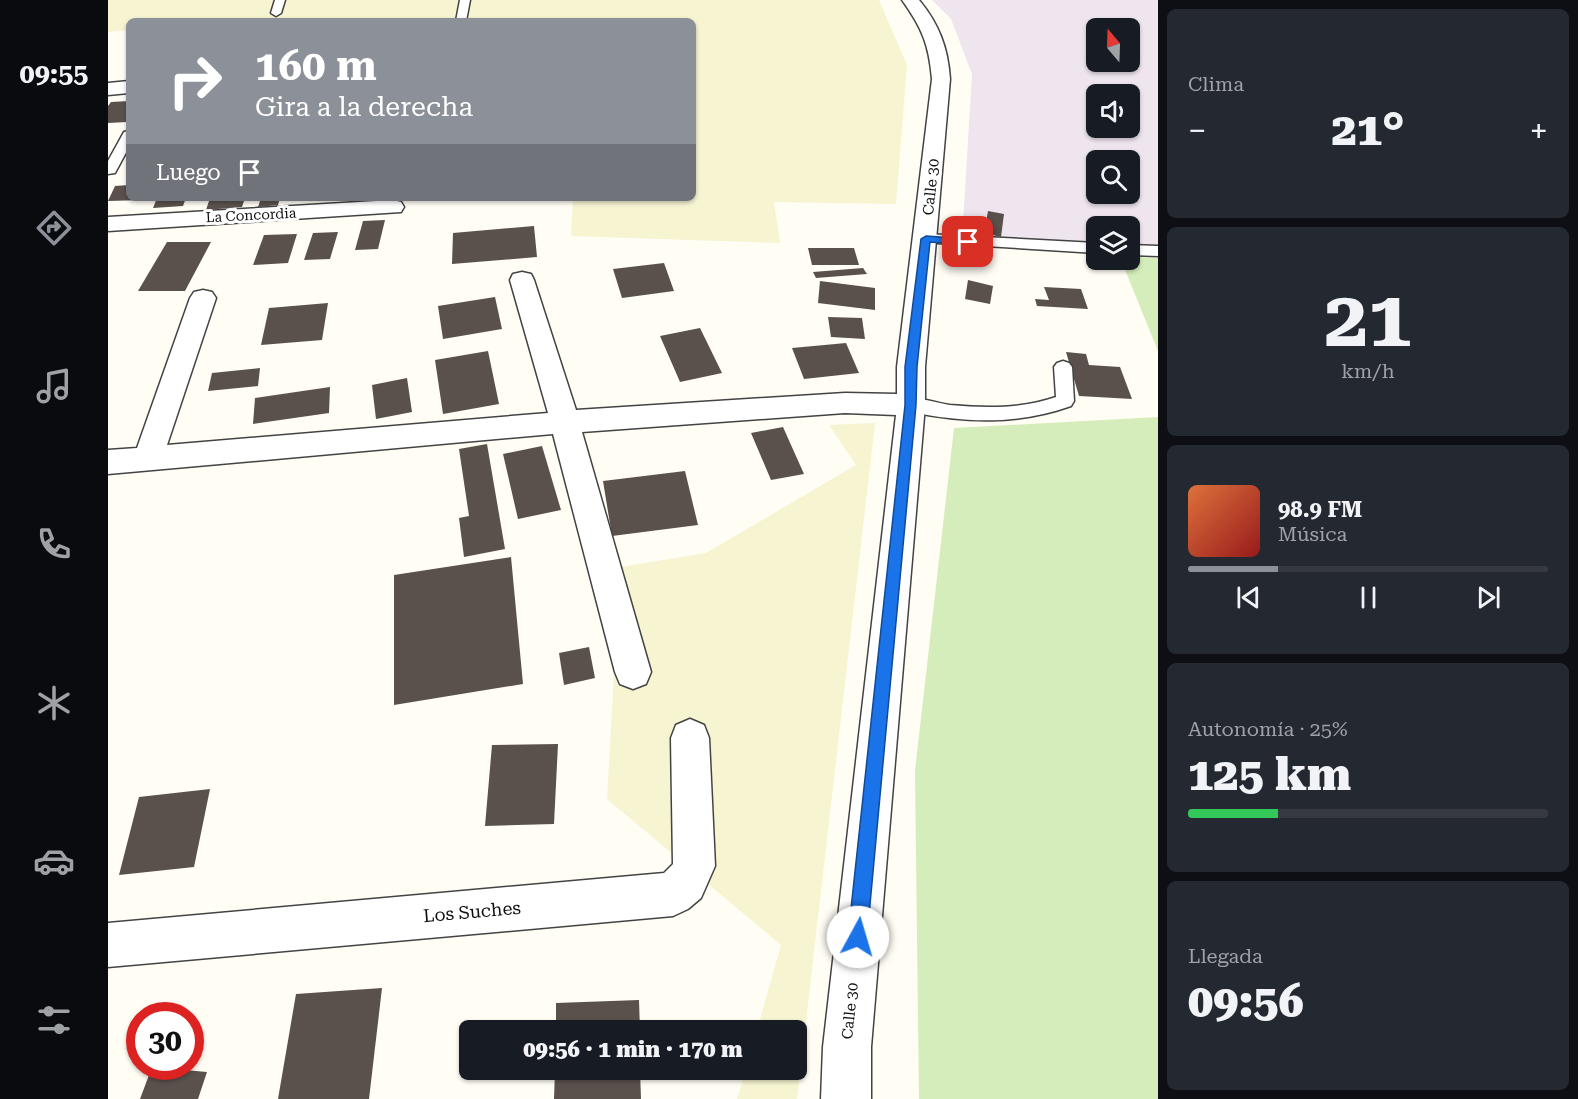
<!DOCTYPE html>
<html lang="es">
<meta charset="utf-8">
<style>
body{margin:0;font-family:"Roboto Serif",serif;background:#242831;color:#f1f3f6;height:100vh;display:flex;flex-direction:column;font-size:22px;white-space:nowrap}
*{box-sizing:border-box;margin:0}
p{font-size:20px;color:#9ea1a6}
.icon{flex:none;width:33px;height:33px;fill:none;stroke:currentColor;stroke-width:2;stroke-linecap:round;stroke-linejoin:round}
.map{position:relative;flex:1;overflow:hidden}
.side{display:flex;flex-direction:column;gap:9px;padding:9px;background:#0d0f14;width:420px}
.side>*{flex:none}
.hud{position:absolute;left:18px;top:18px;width:570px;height:183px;border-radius:9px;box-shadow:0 2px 4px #0004;background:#8c9099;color:#fff;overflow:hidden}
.needle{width:39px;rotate:341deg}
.controls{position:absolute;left:978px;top:18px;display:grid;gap:12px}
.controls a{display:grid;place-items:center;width:54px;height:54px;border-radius:9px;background:#171b24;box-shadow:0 2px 4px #0004;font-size:30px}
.speed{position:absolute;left:18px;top:1002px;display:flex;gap:12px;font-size:30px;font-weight:700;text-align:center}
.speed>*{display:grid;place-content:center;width:78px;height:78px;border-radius:50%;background:#171b24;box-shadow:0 2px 4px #0004;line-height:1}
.speed .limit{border:9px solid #d22;background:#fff;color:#111}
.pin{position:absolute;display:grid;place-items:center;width:51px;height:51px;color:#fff;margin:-26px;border-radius:12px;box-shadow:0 3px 9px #0006}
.me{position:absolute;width:66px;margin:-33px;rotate:6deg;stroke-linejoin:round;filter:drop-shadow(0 0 4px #0008)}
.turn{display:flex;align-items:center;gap:21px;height:126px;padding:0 30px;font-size:27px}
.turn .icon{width:78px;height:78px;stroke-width:2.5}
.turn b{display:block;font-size:42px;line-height:51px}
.then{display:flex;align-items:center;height:57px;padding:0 30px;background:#0003;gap:12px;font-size:22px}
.big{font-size:45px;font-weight:800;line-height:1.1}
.side .widget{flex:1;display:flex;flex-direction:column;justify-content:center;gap:9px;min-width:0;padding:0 21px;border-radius:9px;background:#242831}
.side .dial{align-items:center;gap:0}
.dial b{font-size:78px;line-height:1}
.song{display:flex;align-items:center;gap:18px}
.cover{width:72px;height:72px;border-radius:9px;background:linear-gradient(135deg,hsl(20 70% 55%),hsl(0 70% 35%))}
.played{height:6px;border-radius:3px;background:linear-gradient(90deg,#8c9099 25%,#363941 25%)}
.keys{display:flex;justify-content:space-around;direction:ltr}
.heat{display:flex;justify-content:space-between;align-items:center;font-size:33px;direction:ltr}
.charge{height:9px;border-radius:4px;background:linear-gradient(90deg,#34c759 25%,#363941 0)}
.trip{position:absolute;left:351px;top:1020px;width:348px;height:60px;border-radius:9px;background:#171b24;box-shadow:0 2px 4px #0004;font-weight:800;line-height:60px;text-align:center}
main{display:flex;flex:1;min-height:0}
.tab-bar{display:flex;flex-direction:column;width:108px;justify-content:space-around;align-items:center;background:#090b0e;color:#9ea1a6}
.tab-bar .icon{width:42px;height:42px}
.tab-bar .active{color:#8c9099}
.tab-bar b{font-size:27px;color:#f1f3f6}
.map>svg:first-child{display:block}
.industrial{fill:#eee5ef;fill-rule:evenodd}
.farmland{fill:#f7f4d1}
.green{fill:#d5edba}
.building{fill:#5a514c}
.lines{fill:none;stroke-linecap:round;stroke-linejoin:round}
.service-casing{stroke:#434343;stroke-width:3}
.minor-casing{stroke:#434343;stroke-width:3}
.service{fill:#fff;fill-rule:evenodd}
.minor{fill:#fff;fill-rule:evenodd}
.route{fill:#1a73e8;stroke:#114b97;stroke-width:1.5}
.labels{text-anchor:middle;stroke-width:6;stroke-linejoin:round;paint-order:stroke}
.far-street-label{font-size:14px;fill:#101010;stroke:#fff}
.street-label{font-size:15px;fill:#101010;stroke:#fff}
.near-street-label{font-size:18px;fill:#101010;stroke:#fff}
</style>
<main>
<nav class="tab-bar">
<b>09:55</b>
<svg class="icon active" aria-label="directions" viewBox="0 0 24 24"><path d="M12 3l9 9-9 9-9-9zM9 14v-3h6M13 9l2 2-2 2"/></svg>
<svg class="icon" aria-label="music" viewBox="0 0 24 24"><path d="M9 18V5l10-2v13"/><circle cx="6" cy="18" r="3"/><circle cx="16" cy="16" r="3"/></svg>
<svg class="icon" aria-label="phone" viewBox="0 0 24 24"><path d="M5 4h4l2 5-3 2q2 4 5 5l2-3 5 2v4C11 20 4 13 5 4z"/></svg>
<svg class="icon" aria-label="climate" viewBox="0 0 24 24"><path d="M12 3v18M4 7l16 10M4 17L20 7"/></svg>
<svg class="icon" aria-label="car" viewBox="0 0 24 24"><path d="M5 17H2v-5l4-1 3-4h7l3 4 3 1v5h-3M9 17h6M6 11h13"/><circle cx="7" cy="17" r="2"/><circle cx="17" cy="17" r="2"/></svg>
<svg class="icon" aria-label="filters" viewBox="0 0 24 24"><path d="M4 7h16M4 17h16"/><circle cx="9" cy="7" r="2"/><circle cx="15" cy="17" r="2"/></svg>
</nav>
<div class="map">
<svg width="1050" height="1099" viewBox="0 0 1050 1099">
<rect width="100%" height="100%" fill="#fffdf4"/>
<!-- industrial -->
<path class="industrial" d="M 824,0 L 1050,0 L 1050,246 L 1022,245 L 1022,226 L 988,226 L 988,244 L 854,240 L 864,74 L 843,19 ZM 988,28 L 1022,28 L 1022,62 L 988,62 ZM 988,94 L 1022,94 L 1022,128 L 988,128 ZM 988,160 L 1022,160 L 1022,194 L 988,194 Z"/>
<!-- farmland -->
<path class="farmland" d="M 0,0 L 771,0 L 799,65 L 788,204 L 666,202 L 672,243 L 463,236 L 465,198 L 585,198 L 585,21 L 273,21 L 273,18 L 214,21 L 21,21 L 21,30 L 0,32 Z
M 767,423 L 689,1099 L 629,1099 L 638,1070 L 688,1070 L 688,1030 L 649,1030 L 673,945 L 499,799 L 512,567 L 598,553 L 748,465 L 721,425 Z"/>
<!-- green -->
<path class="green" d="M 1022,257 L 1050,258 L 1050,351 L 1013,260 L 1022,260 Z
M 1050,417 L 1050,1099 L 811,1099 L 807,771 L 846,428 Z"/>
<!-- building -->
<path class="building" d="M 21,101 L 19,122 L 0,123 L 0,106 L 3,102 Z
M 21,185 L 21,198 L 37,198 L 37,200 L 0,201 L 7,186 Z
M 49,198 L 78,198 L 75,206 L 45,208 Z
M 102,198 L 137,198 L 134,207 L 98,210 Z
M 153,198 L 172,198 L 170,205 L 150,207 Z
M 880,211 L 896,214 L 893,237 L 876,233 Z
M 277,220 L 270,249 L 247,250 L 255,221 Z
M 426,226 L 429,257 L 344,264 L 345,233 Z
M 230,232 L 222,259 L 196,260 L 205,233 Z
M 189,234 L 180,263 L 145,265 L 156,235 Z
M 59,242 L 103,242 L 77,291 L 30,291 Z
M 700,248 L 746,248 L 751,265 L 704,265 Z
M 556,263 L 566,291 L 514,298 L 505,269 Z
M 755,268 L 759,274 L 708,278 L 705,272 Z
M 860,280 L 885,286 L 882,304 L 857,299 Z
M 712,281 L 767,288 L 767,310 L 710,303 Z
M 936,287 L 973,289 L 980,309 L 929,306 L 927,299 L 941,300 Z
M 387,297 L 394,329 L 335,339 L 330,306 Z
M 220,303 L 214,340 L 153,345 L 161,308 Z
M 720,317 L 754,318 L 757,339 L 723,337 Z
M 592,328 L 614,373 L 572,382 L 552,336 Z
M 738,343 L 751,373 L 696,379 L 684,348 Z
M 380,351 L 391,404 L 335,414 L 327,360 Z
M 958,352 L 978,354 L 981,365 L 1012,367 L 1024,399 L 971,396 Z
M 152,368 L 150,386 L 100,391 L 104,373 Z
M 299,378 L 304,412 L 268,419 L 264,385 Z
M 222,387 L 221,413 L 145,424 L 147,398 Z
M 675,427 L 696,474 L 663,480 L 643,433 Z
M 379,444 L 397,549 L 356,557 L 351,518 L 361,516 L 351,449 Z
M 434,446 L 453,510 L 410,519 L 395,454 Z
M 577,471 L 590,525 L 504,536 L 495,481 Z
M 403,557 L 415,684 L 286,705 L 286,575 Z
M 481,647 L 487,678 L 456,685 L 451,653 Z
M 450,744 L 446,824 L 377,826 L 384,745 Z
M 102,789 L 86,867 L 11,875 L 31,797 Z
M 274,988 L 261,1099 L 170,1099 L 188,994 Z
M 531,1000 L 532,1030 L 448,1030 L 448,1003 Z
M 44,1067 L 99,1072 L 90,1099 L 32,1099 Z
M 447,1070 L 532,1070 L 533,1099 L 446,1099 Z"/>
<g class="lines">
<!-- service casing -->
<g class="service-casing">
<path id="service" d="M 167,0 L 177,0 L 173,13 L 168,16 L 163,13 Z
M 352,0 L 362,0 L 358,21 L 348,21 Z
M 21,131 L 21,147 L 7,173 L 0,174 L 0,161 L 16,132 Z
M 818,234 L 988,243 L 988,253 L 813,242 L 810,239 Z
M 1022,245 L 1050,246 L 1050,256 L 1022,255 Z
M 955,361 L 961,363 L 964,367 L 966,401 L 963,406 C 910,425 858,423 803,412 L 797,410 L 794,405 L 797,400 C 810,396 828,403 842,405 C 877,408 914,409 948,397 L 946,367 L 949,363 Z"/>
</g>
<!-- minor casing -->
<g class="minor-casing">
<path id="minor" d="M 794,0 L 811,0 C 831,24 840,48 842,79 L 817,367 L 817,405 L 763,1047 L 763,1099 L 713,1099 L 715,1047 L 788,415 L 737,413 L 474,432 L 543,672 L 538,684 L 525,689 L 512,684 L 507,672 L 445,434 L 0,474 L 0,450 L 29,448 L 82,298 L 86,292 L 95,290 L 104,292 L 108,298 L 59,445 L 440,413 L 402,280 L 405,274 L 414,272 L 423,274 L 426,280 L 468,410 L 737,393 L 789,394 L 789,367 L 824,79 C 821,44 814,28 794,0 Z
M 21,81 L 21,93 L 0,95 L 0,83 Z
M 285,200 L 293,202 L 296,207 L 293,212 L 0,231 L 0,217 Z
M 582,719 L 596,725 L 601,738 L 607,866 L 593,898 L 580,909 L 565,916 L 0,967 L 0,923 L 556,873 L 565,864 L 563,738 L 568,725 Z"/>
</g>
<!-- service -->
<use href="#service" class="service"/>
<!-- minor -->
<use href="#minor" class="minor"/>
</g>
<!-- route -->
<path class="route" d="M 818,236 L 860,239 L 865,242 L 860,245 L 822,242 L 809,367 L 808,405 L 759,937 L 756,944 L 750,947 L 743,944 L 740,937 L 797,405 L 797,367 L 813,239 Z"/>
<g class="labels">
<!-- far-street labels -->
<g class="far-street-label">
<text transform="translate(143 215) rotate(-3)" y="5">La Concordia</text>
</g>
<!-- street labels -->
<g class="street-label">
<text transform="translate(823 187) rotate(-84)" y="5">Calle 30</text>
<text transform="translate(742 1011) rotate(-84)" y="5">Calle 30</text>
</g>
<!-- near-street labels -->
<g class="near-street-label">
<text transform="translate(364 912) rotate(-5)" y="6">Los Suches</text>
</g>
</g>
</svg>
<div class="controls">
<a><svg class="needle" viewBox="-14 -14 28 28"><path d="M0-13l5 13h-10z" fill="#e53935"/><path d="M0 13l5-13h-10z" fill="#9ea1a6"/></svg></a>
<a><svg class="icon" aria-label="sound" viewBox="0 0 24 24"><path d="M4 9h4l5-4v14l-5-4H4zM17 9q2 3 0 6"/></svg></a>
<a><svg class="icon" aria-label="search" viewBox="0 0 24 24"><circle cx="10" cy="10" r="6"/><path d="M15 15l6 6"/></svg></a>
<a><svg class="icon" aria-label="layers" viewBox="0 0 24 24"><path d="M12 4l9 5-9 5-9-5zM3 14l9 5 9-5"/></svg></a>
</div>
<div class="speed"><div class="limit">30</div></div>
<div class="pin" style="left:860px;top:242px;background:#d93025"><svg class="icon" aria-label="arrive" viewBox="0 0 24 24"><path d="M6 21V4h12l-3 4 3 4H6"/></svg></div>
<svg class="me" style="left:750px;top:937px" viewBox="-20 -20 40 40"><circle r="19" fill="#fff"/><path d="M0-13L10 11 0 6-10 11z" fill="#1a73e8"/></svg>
<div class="trip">09:56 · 1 min · 170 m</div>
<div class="hud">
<div class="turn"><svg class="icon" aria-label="right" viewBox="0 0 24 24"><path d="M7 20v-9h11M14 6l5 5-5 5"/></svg><div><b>160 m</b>Gira a la derecha</div></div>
<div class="then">Luego<svg class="icon" aria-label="arrive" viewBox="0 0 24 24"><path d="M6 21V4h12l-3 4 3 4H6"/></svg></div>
</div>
</div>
<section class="side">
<div class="widget"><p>Clima</p>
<div class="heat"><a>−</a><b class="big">21°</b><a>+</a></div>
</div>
<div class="widget dial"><b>21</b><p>km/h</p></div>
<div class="widget">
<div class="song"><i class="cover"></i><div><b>98.9 FM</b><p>Música</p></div></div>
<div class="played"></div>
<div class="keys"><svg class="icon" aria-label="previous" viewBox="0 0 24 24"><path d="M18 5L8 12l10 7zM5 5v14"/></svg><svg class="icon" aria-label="pause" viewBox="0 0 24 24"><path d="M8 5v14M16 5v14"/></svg><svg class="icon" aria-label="next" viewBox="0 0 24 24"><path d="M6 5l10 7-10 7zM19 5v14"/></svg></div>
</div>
<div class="widget"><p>Autonomía · 25%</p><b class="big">125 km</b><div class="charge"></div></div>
<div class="widget"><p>Llegada</p><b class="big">09:56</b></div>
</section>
</main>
